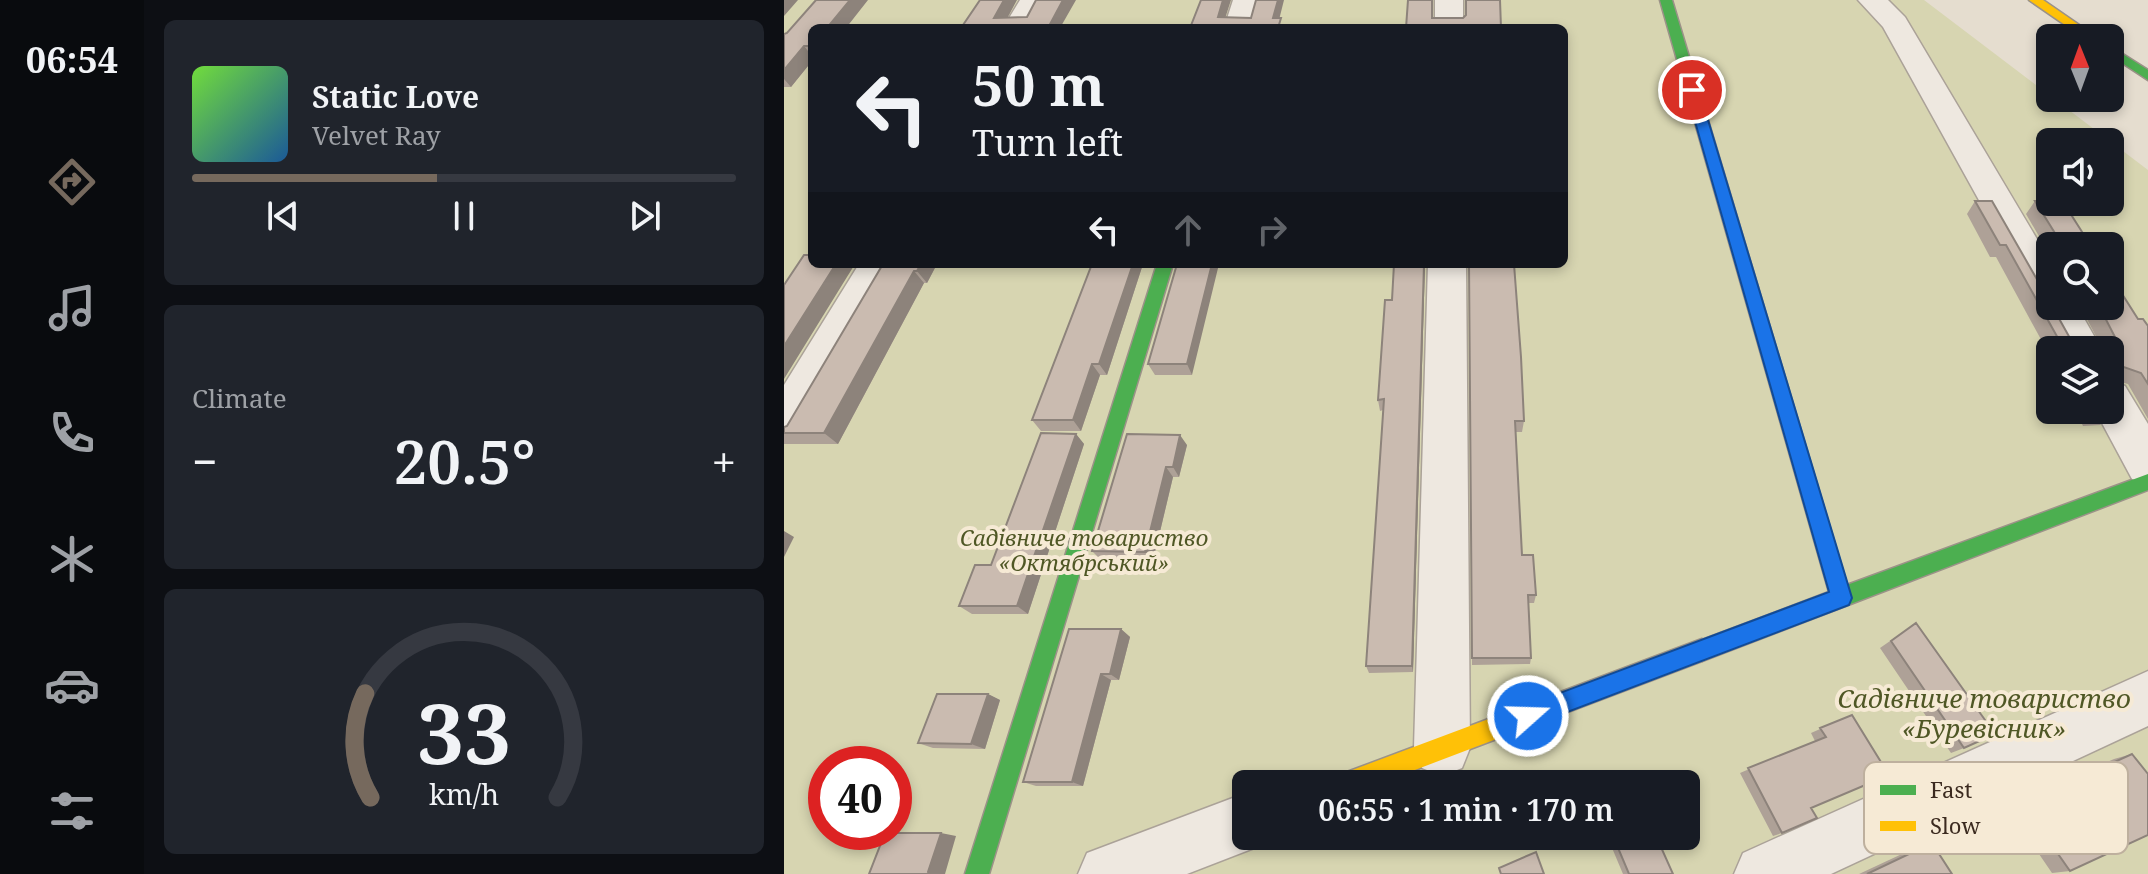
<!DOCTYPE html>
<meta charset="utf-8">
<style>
body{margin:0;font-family:"Noto Serif",serif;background:#20242c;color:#f1f3f6;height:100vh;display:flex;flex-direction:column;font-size:30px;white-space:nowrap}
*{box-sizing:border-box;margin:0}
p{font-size:26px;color:#9ea1a6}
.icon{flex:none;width:44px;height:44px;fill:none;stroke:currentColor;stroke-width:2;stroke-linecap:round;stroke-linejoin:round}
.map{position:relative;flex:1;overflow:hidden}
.details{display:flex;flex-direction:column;gap:20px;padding:20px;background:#0d0f14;width:640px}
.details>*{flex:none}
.banner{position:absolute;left:24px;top:24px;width:760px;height:244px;border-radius:12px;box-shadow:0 4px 12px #0003;background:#171b24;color:#f1f3f6;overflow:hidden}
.needle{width:52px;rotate:359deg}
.tools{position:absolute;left:1252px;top:24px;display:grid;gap:16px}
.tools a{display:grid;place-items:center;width:88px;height:88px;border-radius:12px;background:#171b24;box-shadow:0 4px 12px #0003;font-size:40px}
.speed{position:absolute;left:24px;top:746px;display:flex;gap:16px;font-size:40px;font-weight:700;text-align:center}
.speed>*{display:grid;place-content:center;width:104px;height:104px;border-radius:50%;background:#171b24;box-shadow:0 4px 12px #0003;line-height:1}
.speed .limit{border:12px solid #d22;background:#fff;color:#111}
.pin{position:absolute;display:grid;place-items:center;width:68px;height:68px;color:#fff;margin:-34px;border:4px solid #fff;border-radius:50%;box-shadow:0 2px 8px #0007}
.me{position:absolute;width:88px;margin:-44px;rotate:70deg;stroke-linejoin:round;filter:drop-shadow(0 0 6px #0008)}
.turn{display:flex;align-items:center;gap:28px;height:168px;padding:0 32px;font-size:36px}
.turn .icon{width:104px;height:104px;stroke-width:2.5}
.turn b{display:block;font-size:56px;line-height:68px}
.lanes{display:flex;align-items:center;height:76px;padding:0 32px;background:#0003;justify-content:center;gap:40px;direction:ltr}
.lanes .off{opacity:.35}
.big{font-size:60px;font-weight:600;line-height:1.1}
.details .tile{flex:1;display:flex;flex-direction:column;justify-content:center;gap:12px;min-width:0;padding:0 28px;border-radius:12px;background:#20242c}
.details .dial{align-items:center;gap:0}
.dial svg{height:208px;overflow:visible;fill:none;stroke:#363941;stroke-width:7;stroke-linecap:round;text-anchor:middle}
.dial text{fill:#f1f3f6;stroke:none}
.song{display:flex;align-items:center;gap:24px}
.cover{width:96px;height:96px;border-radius:12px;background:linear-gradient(135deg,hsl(100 70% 55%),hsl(210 70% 35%))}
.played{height:8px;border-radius:4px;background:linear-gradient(90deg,#76695d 45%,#363941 45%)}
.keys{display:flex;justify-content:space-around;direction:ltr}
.heat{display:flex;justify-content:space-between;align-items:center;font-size:44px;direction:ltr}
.trip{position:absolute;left:448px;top:770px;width:468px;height:80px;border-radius:12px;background:#171b24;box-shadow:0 4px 12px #0003;font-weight:600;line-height:80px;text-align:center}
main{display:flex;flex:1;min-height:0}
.dock{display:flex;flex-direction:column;width:144px;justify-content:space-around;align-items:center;background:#090b0e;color:#9ea1a6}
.dock .icon{width:56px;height:56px}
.dock .on{color:#76695d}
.dock b{font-size:36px;color:#f1f3f6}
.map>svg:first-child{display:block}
.green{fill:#d7d5b1;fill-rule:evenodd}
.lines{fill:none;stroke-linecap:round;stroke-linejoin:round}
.street-casing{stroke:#aba298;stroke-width:3}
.fast-casing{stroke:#9b9288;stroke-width:3}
.slow-casing{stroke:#9b9288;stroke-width:3}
.street{fill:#eee8e0;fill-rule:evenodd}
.fast{fill:#4caf50;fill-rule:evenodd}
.slow{fill:#ffc107;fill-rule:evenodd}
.wall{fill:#aea197}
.shaded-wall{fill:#8d837b}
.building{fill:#cabbb0;stroke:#8d837b;stroke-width:2}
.route{fill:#1a73e8;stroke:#114b97;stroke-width:2}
.labels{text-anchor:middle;stroke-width:8;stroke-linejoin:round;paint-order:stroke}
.park-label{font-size:22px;font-style:italic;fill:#4f5725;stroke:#f6ead5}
.near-park-label{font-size:26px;font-style:italic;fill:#4f5725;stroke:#f6ead5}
.key{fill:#f6ead5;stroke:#beb09e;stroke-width:2}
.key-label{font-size:22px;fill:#3b2a1f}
</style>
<main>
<nav class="dock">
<b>06:54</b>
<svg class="icon on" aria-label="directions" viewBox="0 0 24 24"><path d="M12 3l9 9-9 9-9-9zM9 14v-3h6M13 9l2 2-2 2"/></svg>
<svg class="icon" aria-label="music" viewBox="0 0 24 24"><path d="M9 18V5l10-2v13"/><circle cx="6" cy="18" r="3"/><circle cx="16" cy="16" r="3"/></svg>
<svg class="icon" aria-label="phone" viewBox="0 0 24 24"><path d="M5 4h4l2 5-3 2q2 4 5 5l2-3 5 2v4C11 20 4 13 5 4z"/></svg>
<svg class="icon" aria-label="climate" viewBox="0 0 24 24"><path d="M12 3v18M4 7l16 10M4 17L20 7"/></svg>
<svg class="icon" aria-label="car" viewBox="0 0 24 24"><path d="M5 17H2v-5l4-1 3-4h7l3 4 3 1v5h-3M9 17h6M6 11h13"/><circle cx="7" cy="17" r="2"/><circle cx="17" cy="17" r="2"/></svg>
<svg class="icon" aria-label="filters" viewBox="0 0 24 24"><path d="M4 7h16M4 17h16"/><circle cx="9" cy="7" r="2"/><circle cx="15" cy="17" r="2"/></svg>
</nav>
<section class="details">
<div class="tile">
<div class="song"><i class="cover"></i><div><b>Static Love</b><p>Velvet Ray</p></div></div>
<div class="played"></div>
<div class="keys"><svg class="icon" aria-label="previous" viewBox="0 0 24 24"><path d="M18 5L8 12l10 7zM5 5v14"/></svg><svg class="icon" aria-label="pause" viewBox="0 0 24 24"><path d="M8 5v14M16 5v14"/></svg><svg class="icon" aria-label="next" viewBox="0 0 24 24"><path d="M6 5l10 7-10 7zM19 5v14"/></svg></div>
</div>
<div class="tile"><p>Climate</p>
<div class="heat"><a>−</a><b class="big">20.5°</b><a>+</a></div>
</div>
<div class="tile dial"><svg viewBox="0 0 100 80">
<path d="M14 69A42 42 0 1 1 86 69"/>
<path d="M14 69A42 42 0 0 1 12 29" stroke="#76695d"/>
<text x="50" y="56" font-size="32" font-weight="700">33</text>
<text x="50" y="72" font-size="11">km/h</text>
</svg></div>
</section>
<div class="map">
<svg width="1364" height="874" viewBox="0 0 1364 874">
<rect width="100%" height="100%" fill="#e5ddcf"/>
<!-- green -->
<path class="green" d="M 0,0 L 1140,0 L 1364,170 L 1364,874 L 0,874 ZM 28,28 L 780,28 L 780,264 L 28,264 ZM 1266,142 L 1326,142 L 1326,202 L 1266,202 ZM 1266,246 L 1326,246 L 1326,306 L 1266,306 ZM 1266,350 L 1326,350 L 1326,410 L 1266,410 ZM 42,764 L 110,764 L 110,832 L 42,832 ZM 462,784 L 902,784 L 902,836 L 462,836 Z"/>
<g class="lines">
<!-- street casing -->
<g class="street-casing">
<path id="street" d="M 236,0 L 264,0 L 247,28 L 219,28 Z
M 449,0 L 477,0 L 468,28 L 440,28 Z
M 651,0 L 679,0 L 679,28 L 651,28 Z
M 1074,0 L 1104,0 L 1121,17 L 1266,261 L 1266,306 L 1293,306 L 1318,350 L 1278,350 L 1099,27 Z
M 75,264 L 113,264 L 15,435 L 0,440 L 0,385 Z
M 644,264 L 682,264 L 686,748 L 678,768 L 658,776 L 638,768 L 630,748 Z
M 1326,381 L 1341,386 L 1364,424 L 1364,484 L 1348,479 L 1311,410 L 1326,410 Z
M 1364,671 L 1364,726 L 1047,874 L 950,874 L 959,853 Z
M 462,793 L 462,836 L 486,836 L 483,843 L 403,874 L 294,874 L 303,853 Z"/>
</g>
<!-- fast casing -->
<g class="fast-casing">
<path id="fast" d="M 876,0 L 888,0 L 1063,585 L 1364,474 L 1364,490 L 918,661 L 910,657 L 907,650 L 910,643 L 1045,592 Z
M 1326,46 L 1364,70 L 1364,80 L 1326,55 Z
M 373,264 L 389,264 L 205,874 L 181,874 Z"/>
</g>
<!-- slow casing -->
<g class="slow-casing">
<path id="slow" d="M 1245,0 L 1259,0 L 1314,38 L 1300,38 Z
M 918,639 L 926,643 L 929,650 L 926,657 L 918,661 L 594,784 L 551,784 L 555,776 L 563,772 Z"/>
</g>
<!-- street -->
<use href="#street" class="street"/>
<!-- fast -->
<use href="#fast" class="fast"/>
<!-- slow -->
<use href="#slow" class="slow"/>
</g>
<!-- wall -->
<path class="wall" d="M 28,28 L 28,61 L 7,87 L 0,87 L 0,34 Z
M 1191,201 L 1287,340 L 1314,340 L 1296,306 L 1326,306 L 1354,319 L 1364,326 L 1364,419 L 1344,384 L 1337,382 L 1326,350 L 1266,350 L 1266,376 L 1253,352 L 1260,345 L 1212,257 L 1206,257 L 1183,214 Z
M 1251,201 L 1307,246 L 1266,246 L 1266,255 L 1242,214 Z
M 99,264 L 153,264 L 143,283 L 140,283 L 54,444 L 0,444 L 0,427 L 3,426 Z
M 308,264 L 359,264 L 323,375 L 316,375 L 297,431 L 257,431 L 248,420 Z
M 393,264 L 408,375 L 371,375 L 364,364 Z
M 610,264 L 641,264 L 629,672 L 585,673 L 582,666 L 599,410 L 596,411 L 594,400 L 608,300 Z
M 685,264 L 740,421 L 738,432 L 732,432 L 738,555 L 752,595 L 750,603 L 744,603 L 747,658 L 746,664 L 688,665 Z
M 1337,396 L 1326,405 L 1326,398 Z
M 1291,410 L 1326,410 L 1330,414 L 1316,425 L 1299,426 Z
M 292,434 L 300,444 L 244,614 L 188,614 L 175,606 L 207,565 Z
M 343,434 L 403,445 L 395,477 L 389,477 L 369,561 L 317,560 L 308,551 Z
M 1132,623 L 1180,748 L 1167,753 L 1096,648 Z
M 337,629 L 346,637 L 335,680 L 327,680 L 299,786 L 252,786 L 239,782 Z
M 204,694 L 216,700 L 201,749 L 149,748 L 134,743 Z
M 1068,715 L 1027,808 L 998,833 L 989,836 L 956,773 L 1031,741 L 1027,733 Z
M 1348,754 L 1286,871 L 1268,873 L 1223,807 L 1330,759 Z
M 823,836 L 872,836 L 889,874 L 839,874 Z
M 1148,843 L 1168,874 L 1075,874 L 1135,846 Z"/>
<!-- shaded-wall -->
<path class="shaded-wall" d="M 0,0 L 14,0 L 0,16 Z
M 66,0 L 84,0 L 62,28 L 43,28 Z
M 220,0 L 233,0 L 218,28 L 210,18 Z
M 279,0 L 292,0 L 276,28 L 264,28 Z
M 439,0 L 447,0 L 438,28 L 434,17 Z
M 494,0 L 500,0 L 493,28 L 489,18 Z
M 20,46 L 28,56 L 28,61 L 7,87 L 0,79 L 0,70 Z
M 52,264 L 71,264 L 0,379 L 0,346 Z
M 137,264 L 153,264 L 143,283 L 133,271 Z
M 349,264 L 359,264 L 323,375 L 315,364 Z
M 428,264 L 435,264 L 408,375 L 403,364 Z
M 640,264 L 641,264 L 629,672 L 628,666 Z
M 130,271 L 140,283 L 54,444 L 40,433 Z
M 308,364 L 316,375 L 297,431 L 289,420 Z
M 292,434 L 300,444 L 244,614 L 233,606 Z
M 396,435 L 403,445 L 395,477 L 389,467 Z
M 382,467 L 389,477 L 369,561 L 361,552 Z
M 0,531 L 10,537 L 0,557 Z
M 337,629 L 346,637 L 335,680 L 326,674 Z
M 317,674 L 327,680 L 299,786 L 288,782 Z
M 204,694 L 216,700 L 201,749 L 187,744 Z
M 157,833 L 172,836 L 161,874 L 146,874 L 144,872 Z"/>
<!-- building -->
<path class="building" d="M 32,0 L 66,0 L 43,28 L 28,28 L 28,46 L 20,46 L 0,70 L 0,34 L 3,33 Z
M 196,0 L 220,0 L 210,18 L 243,17 L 252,0 L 279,0 L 264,28 L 177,28 Z
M 417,0 L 439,0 L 434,17 L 467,18 L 472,0 L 494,0 L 489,18 L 497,18 L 494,28 L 406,28 Z
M 624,0 L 648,0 L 648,18 L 679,18 L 682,15 L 682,0 L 716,0 L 717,28 L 622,28 Z
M 1191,201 L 1208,201 L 1266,302 L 1266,306 L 1268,306 L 1287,340 L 1333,341 L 1315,306 L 1326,306 L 1326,275 L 1354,319 L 1359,319 L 1364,326 L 1364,384 L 1357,373 L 1340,367 L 1336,370 L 1337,396 L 1326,398 L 1326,350 L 1270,350 L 1265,340 L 1275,340 L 1222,245 L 1216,245 Z
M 1251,201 L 1279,202 L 1307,246 L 1279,246 Z
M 28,252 L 28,264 L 52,264 L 0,346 L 0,285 L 20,255 L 26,255 Z
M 99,264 L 137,264 L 133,271 L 130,271 L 40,433 L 0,433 L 0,427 L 3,426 Z
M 308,264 L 349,264 L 315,364 L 308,364 L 289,420 L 248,420 Z
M 393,264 L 428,264 L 403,364 L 364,364 Z
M 610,264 L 640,264 L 628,666 L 582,666 L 600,399 L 594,400 L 601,300 L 608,300 Z
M 685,264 L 730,264 L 737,357 L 740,421 L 731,421 L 738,555 L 749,555 L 752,595 L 744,595 L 747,658 L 688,658 Z
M 1326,407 L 1330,414 L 1313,415 L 1310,410 L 1326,410 Z
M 257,433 L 292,434 L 233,606 L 175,606 L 191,565 L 207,565 Z
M 343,434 L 396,435 L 389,467 L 382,467 L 361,552 L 308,551 Z
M 1132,623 L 1211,734 L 1180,748 L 1107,641 Z
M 285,629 L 337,629 L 326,674 L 317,674 L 288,782 L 239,782 Z
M 153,694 L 204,694 L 187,744 L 134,743 Z
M 1068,715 L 1105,775 L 1027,808 L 1033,818 L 998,833 L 964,768 L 1042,737 L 1036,728 Z
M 1348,754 L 1364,774 L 1364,835 L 1286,871 L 1239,804 Z
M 101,833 L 157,833 L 144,872 L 146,874 L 85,874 Z
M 829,836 L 872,836 L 889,874 L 845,874 Z
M 1148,843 L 1168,874 L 1083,874 Z
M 752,852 L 760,874 L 717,874 L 715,868 Z"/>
<!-- route -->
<path class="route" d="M 908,86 L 915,90 L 1068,598 L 1065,605 L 744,727 L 736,724 L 732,716 L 736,708 L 1045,592 L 902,90 Z"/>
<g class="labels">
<!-- park labels -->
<g class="park-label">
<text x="300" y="546">Садівниче товариство<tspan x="300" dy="25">«Октябрський»</tspan></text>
</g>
<!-- near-park labels -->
<g class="near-park-label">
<text x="1200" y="708">Садівниче товариство<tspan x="1200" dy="30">«Буревісник»</tspan></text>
</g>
</g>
<!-- legend -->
<rect x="1080" y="762" width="264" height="92" rx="12" class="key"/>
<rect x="1096" y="785" width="36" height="10" fill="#4caf50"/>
<rect x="1096" y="821" width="36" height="10" fill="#ffc107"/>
<g class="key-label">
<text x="1146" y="798">Fast</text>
<text x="1146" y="834">Slow</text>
</g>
</svg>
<div class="tools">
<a><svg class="needle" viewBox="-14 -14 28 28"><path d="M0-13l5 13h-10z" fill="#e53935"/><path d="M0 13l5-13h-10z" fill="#9ea1a6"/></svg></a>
<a><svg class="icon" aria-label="sound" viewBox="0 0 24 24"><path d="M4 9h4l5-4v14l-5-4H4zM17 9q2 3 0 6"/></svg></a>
<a><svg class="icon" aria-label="search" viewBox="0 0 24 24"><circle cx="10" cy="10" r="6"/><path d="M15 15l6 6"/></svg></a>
<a><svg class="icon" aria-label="layers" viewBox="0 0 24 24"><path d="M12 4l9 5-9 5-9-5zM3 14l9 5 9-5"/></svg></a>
</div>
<div class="speed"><div class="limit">40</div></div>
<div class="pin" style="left:908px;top:90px;background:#d93025"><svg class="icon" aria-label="arrive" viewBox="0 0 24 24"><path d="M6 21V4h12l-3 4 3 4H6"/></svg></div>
<svg class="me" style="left:744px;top:716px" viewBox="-20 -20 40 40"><circle r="17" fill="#1a73e8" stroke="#fff" stroke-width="3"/><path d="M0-11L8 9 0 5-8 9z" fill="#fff"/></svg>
<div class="trip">06:55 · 1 min · 170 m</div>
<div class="banner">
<div class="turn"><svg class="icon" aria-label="left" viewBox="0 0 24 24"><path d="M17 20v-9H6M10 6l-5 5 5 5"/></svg><div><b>50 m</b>Turn left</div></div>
<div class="lanes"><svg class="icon" aria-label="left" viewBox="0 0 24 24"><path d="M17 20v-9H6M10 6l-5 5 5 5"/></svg><svg class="icon off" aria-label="ahead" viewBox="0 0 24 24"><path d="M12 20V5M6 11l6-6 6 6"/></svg><svg class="icon off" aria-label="right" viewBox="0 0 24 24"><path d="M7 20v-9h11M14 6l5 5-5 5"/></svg></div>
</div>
</div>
</main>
